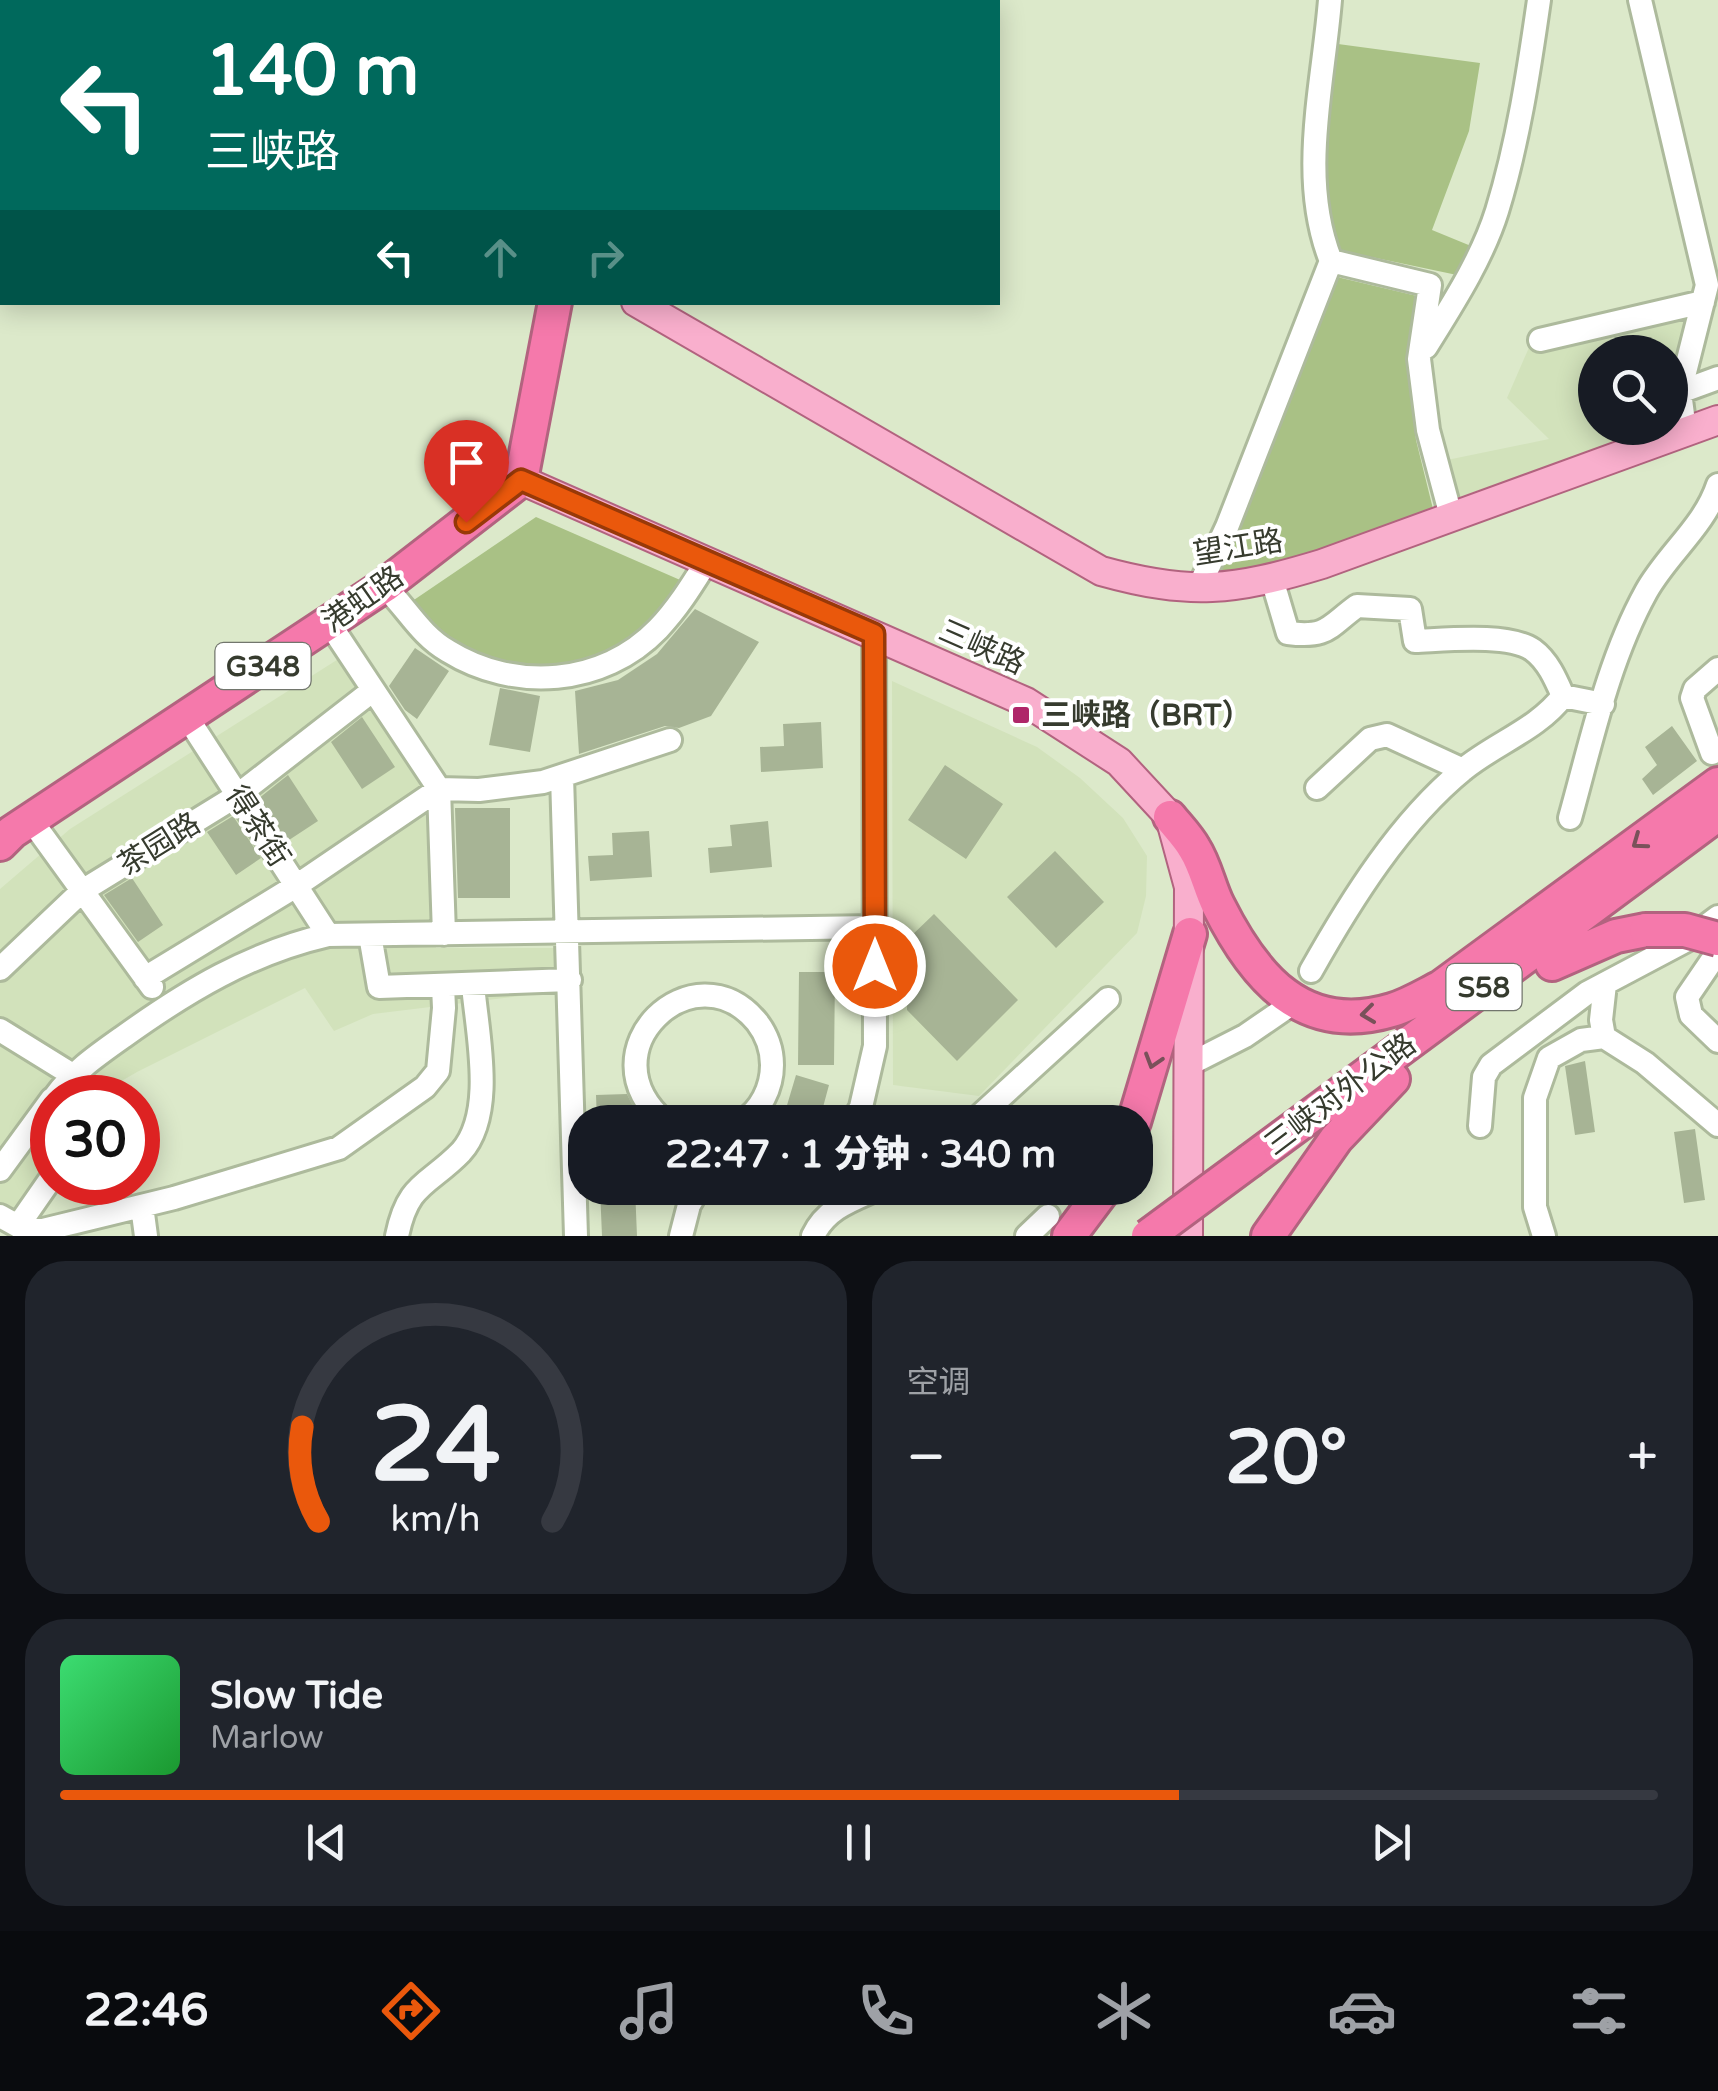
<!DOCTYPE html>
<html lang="zh">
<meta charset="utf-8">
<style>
body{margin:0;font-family:"Varela Round","Noto Sans SC",sans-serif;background:#20242c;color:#f1f3f6;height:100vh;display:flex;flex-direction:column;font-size:38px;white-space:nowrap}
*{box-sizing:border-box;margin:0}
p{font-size:32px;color:#9ea1a6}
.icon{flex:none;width:55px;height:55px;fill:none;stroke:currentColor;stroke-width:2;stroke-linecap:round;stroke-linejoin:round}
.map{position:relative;height:1236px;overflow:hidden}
.details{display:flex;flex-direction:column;gap:25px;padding:25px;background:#0d0f14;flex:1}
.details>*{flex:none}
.hud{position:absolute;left:0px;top:0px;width:1000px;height:305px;box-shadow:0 5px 25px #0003;background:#00695c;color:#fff;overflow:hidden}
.fabs{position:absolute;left:1578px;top:335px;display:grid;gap:20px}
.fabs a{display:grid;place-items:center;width:110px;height:110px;border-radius:50%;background:#171b24;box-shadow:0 5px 25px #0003;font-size:50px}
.speed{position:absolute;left:30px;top:1075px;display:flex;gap:20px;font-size:50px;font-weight:700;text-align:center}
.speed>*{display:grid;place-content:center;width:130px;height:130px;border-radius:50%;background:#171b24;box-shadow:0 5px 25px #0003;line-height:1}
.speed .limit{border:15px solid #d22;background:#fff;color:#111}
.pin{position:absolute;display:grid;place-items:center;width:85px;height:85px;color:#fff;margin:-102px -42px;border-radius:50% 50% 50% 0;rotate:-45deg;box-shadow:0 0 10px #0007}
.pin .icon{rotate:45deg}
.me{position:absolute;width:110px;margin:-55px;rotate:0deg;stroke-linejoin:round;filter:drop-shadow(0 0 8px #0008)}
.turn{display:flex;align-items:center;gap:35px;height:210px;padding:0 40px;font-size:45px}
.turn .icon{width:130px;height:130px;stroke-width:2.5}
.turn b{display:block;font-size:70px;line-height:85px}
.lanes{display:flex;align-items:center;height:95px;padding:0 40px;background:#0003;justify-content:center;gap:50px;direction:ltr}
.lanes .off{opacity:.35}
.big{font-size:75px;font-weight:800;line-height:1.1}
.details .tile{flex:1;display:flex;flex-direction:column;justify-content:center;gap:15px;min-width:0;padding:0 35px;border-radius:40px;background:#20242c}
.details .dial{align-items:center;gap:0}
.dial svg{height:260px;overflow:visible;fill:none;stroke:#363941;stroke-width:7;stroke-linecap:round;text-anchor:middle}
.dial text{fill:#f1f3f6;stroke:none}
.song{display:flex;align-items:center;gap:30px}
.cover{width:120px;height:120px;border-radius:15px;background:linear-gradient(135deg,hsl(140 70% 55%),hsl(130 70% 35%))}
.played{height:10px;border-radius:5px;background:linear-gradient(90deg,#ea580c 70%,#363941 70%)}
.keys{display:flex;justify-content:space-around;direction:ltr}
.heat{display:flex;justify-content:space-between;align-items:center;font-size:55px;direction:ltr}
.details .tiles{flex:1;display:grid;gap:25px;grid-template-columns:1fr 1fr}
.tile:last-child{grid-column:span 2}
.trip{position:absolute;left:568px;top:1105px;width:585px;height:100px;border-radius:40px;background:#171b24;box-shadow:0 5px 25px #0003;font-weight:800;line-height:100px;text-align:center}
.tabs{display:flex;height:160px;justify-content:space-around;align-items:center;background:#090b0e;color:#9ea1a6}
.tabs .icon{width:70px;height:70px}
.tabs .on{color:#ea580c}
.tabs b{font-size:45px;color:#f1f3f6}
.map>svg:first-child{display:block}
.built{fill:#d2e2bb}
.green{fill:#a9c185}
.building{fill:#a7b495}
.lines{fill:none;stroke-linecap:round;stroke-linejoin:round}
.minor-casing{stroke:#adba9c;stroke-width:28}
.major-casing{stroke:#b2637f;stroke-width:32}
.highway-casing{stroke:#b2637f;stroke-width:38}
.minor{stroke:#fff;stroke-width:22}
.major{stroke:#f9afcd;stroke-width:28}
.highway{stroke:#f579ab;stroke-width:32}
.highway-bridge-casing{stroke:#b2637f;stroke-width:38;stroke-linecap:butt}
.highway-bridge{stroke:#f579ab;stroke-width:32}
.oneway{stroke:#79515a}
.route-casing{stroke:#983908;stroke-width:25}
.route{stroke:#ea580c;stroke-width:18}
.poi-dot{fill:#af2669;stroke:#fff;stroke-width:4}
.labels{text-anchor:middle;stroke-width:8;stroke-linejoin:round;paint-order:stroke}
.shield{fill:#fff;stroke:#72766d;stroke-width:2.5}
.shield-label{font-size:28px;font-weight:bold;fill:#363b2e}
.street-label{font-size:30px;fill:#363b2e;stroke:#fff}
.poi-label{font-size:30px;font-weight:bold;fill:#363b2e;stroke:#fff;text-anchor:start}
</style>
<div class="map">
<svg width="1718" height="1236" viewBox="0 0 1718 1236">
<rect width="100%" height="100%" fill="#dce9ca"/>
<!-- built -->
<path class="built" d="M 1694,291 L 1670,382 L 1670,352 L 1595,352 L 1595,428 L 1661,428 L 1459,497 L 1447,460 L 1549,439 L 1507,398 L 1537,329 Z
M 340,658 L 428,787 L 432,800 L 436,948 L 558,948 L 560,991 L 373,1014 L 334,1031 L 305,988 L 137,1072 L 94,1097 L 52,1098 L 52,1163 L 16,1216 L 0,1227 L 0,889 L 70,829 Z
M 892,681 L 1037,747 L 1080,778 L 1123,818 L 1147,856 L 1146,896 L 1137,933 L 979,1096 L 893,1085 Z"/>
<!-- green -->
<path class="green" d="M 1338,44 L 1480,63 L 1469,131 L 1432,230 L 1471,246 L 1457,275 L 1338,250 C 1315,184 1330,111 1338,44 Z
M 1337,277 L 1417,296 L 1408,360 L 1416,440 L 1433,509 L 1217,585 L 1211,582 L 1236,536 Z
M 536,517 L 687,583 C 668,604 647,633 622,648 C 567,678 499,676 447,641 C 433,631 421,616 408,604 Z"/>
<!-- building -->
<path class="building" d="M 695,609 L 759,642 L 711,716 L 679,728 L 665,726 L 579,754 L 575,691 L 618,680 L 657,654 Z
M 415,648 L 449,671 L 417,719 L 405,710 L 389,686 Z
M 500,688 L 540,696 L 530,752 L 489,745 Z
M 362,717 L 395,767 L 362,789 L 331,742 Z
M 821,722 L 823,768 L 761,772 L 760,747 L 784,746 L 783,724 Z
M 1672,726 L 1697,761 L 1653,795 L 1642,779 L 1657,765 L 1645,747 Z
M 945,765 L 1003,804 L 966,859 L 908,820 Z
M 288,775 L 318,821 L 286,842 L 258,799 Z
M 455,808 L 510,808 L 510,898 L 458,898 Z
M 233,816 L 261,858 L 236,875 L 207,832 Z
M 768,821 L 772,867 L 710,873 L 708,848 L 732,846 L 730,825 Z
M 649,831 L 652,877 L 590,881 L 588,856 L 613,855 L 612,833 Z
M 1055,851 L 1104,902 L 1056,948 L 1007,897 Z
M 132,878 L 163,925 L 138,942 L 104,895 Z
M 934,914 L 1018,1000 L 957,1061 L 907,1010 L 908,939 Z
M 799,972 L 835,972 L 834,1065 L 798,1065 Z
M 1585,1061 L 1595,1132 L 1575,1135 L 1565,1066 Z
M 796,1075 L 829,1085 L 819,1122 L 782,1122 Z
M 627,1094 L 633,1106 L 633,1122 L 597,1122 L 596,1095 Z
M 1695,1129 L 1705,1200 L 1684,1203 L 1674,1132 Z
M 600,1188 L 635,1188 L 637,1236 L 602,1236 Z"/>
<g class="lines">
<!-- minor casing -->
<g class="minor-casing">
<path id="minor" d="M 1330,0 C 1323,87 1298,178 1331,261
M 1640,0 L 1707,285 L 1680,392 L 1685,430
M 1540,340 L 1703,302
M 1426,347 C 1452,305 1482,259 1497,211 C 1518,143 1529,70 1539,0
M 1680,392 L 1718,378
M 1272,579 L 1288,633 C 1328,638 1328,627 1357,606 L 1410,609 L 1415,641 C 1444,640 1509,633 1533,650 C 1548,661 1556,680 1563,696
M 384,586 C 407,608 420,635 448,651 C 514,692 603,686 658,629 C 678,608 692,585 707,561
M 1198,589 L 1227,527 L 1331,261 L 1430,285 L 1419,359 L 1428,430 L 1451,516
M 329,623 L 439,789 L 479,790 L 543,782 L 670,740
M 187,717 L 328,935
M 1712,753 L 1692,698 L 1695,689 L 1718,669
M 562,776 L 576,1236
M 1317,788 L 1370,739 L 1387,735 L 1463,770
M 439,789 L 444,934
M 1570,818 C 1591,743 1608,661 1646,592 C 1667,554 1704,527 1718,485
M 31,820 L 152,987
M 370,935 L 379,987 L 570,980
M 1715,956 L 1687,997 L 1691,1015 L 1718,1041
M 0,969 L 82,891 L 238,795 L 372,691
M 1311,971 C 1351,900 1400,821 1464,769 C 1496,743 1538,729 1563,696 L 1603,704
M 145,978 L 296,886 L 439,789
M 0,1030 L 71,1074 L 88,1098
M 1604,1037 L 1601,1020 L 1605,984
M 1188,1065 L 1245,1036 L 1283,1010
M 54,1098 C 73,1072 96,1056 123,1037 C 187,991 250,953 328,935 L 875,927
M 665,1122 C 582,1051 694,946 757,1022 C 767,1035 772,1049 772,1065 C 772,1087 761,1111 741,1122
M 853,1122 L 861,1107 L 875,1046 L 874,634
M 973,1122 L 1108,999
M 1480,1126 L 1484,1077 L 1491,1065 L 1587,993 L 1687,940 L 1718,917
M 0,1170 L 52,1099
M 142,1206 L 146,1236
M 0,1216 L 18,1226 L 43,1230 L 174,1198 L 339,1148 L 425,1087 L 438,1071 L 444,1008 L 443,986
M 18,1226 L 52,1177
M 397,1236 C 408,1182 428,1186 461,1152 C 496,1113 477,1033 473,985
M 681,1236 L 689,1205 L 699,1188
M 813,1236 C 826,1208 852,1200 879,1188
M 1027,1236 L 1048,1216
M 1544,1236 L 1535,1207 L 1535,1098 L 1549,1058 L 1581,1040 L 1604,1037 L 1645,1063 L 1718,1125"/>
</g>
<!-- major casing -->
<g class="major-casing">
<path id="major" d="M 636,302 L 1101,571 C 1191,596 1233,591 1322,564 L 1718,420
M 521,480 L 1026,702 L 1119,762 L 1170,817 L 1189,887 L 1188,1236"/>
</g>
<!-- highway casing -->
<g class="highway-casing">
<path id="highway" d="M 603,2 L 603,0
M 1170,817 C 1178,827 1188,837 1194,848 C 1205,865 1209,887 1218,905 C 1254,977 1303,1037 1392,1010 C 1409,1005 1425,995 1441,987 L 1718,784
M 0,844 L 12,832 L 384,586 L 521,480 L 555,302
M 1552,964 L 1616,936 L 1646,930
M 1134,1122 L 1190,934
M 1251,1160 L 1718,814
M 1069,1236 L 1105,1188
M 1268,1236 L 1336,1139 L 1393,1079"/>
</g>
<!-- minor -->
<use href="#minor" class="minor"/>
<!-- major -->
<use href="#major" class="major"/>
<!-- highway -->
<use href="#highway" class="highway"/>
<!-- highway-bridge casing -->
<g class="highway-bridge-casing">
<path id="highway-bridge" d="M 1646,930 L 1685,930 L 1718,939
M 1148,1236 L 1251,1160"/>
</g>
<!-- highway-bridge -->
<use href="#highway-bridge" class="highway-bridge"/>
</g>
<!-- one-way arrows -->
<defs><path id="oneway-chevron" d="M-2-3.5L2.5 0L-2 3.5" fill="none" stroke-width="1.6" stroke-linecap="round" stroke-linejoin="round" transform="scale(2.5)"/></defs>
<g class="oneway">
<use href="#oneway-chevron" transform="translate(1639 842) rotate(144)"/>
<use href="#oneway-chevron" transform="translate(1368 1014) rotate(173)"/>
<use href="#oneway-chevron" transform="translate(1153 1061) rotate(107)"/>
</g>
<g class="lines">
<!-- route casing -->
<g class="route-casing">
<path id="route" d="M 466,522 L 521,480 L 874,634 L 875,966"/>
</g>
<!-- route -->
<use href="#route" class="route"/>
</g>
<!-- markers -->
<rect class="poi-dot" x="1011" y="705" width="20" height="20" rx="5"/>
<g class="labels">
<!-- shield labels -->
<g class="shield">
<rect x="215.5" y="643" width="95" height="46" rx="8"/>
<rect x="1446.5" y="964" width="75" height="46" rx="8"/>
</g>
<g class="shield-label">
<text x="263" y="676">G348</text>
<text x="1484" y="997">S58</text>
</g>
<!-- street labels -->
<g class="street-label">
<text transform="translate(1238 547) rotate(-9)" y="10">望江路</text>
<text transform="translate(363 599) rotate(-35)" y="10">港虹路</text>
<text transform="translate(982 647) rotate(24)" y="10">三峡路</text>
<text transform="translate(258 826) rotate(57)" y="10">得茶街</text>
<text transform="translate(159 844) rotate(-32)" y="10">茶园路</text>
<text transform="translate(1340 1094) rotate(-37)" y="10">三峡对外公路</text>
</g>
<!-- poi labels -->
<g class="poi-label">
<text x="1041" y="725">三峡路（BRT）</text>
</g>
</g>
</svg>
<div class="fabs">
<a><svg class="icon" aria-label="search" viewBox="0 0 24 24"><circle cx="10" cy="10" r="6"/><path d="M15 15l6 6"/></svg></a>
</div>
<div class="speed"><div class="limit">30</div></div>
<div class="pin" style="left:466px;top:522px;background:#d93025"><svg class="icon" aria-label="arrive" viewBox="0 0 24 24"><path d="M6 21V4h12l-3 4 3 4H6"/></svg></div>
<svg class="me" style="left:875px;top:966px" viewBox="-20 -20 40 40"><circle r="17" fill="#ea580c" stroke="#fff" stroke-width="3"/><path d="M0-11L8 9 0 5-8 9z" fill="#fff"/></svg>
<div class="trip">22:47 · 1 分钟 · 340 m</div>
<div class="hud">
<div class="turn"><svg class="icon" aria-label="left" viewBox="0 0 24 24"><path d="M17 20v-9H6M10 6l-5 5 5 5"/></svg><div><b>140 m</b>三峡路</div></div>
<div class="lanes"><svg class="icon" aria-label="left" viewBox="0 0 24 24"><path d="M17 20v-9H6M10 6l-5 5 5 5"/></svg><svg class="icon off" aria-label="ahead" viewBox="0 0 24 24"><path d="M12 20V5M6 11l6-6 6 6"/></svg><svg class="icon off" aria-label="right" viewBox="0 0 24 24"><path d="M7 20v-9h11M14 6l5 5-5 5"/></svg></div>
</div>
</div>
<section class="details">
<div class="tiles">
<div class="tile dial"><svg viewBox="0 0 100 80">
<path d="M14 69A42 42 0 1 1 86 69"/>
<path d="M14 69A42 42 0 0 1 9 40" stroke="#ea580c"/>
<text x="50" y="56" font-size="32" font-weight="700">24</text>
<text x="50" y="72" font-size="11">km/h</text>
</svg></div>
<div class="tile"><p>空调</p>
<div class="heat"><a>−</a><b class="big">20°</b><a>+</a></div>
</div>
<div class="tile">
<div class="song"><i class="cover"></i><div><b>Slow Tide</b><p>Marlow</p></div></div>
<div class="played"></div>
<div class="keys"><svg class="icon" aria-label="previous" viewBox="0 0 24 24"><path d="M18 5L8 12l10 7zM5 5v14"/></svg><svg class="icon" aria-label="pause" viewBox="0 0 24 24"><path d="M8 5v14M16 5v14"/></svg><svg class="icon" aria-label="next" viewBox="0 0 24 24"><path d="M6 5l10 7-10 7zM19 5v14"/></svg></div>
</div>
</div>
</section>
<nav class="tabs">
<b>22:46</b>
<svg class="icon on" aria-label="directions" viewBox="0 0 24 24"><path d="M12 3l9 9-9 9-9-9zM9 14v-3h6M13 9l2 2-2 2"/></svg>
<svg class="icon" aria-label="music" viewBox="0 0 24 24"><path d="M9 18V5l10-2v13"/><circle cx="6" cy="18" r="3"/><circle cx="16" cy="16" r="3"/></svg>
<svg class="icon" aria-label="phone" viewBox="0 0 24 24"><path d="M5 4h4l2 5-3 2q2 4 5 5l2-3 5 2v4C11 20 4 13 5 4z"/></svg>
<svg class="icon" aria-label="climate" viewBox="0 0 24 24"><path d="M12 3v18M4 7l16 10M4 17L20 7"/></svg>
<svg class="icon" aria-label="car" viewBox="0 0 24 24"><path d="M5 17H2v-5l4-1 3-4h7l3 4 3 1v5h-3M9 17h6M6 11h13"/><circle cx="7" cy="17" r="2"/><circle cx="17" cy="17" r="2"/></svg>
<svg class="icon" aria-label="filters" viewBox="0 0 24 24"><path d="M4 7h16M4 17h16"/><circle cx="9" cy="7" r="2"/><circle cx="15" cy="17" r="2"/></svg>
</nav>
